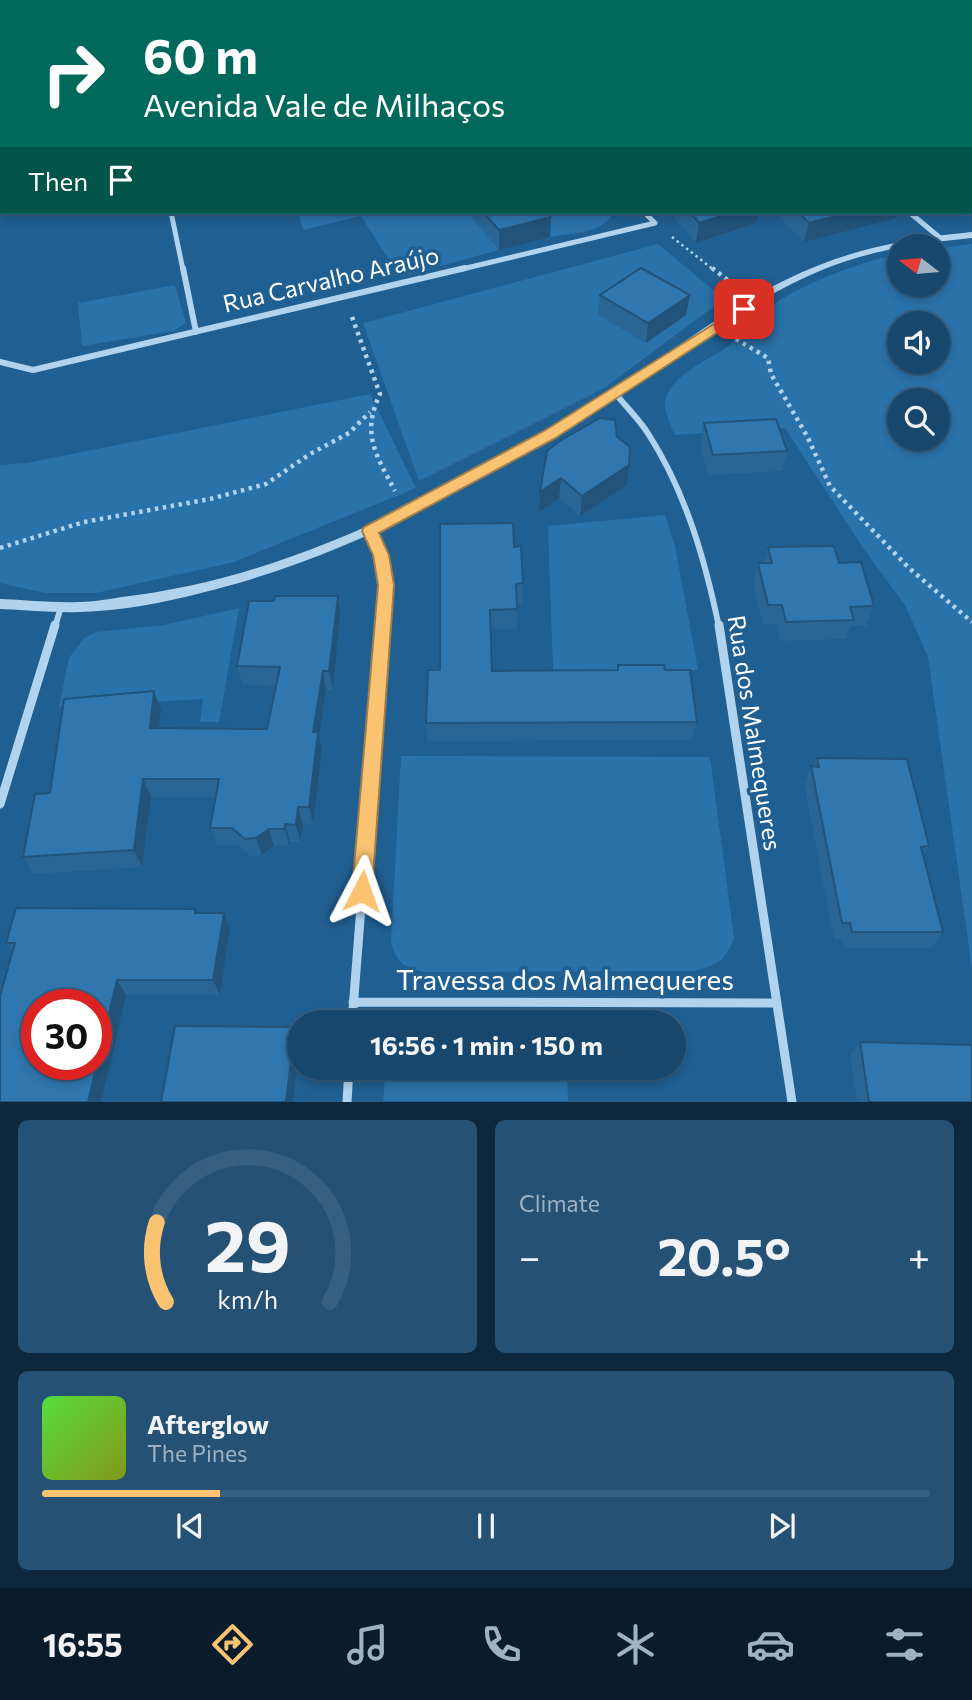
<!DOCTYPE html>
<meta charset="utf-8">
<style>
body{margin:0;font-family:Commissioner,sans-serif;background:#255175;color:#f1f3f6;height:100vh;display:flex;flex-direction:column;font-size:26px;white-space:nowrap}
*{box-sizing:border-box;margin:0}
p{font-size:23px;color:#9fb2c2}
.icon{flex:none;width:38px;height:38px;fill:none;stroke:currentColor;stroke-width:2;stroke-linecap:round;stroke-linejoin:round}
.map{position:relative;height:1102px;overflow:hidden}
.details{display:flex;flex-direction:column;gap:18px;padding:18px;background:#0d273c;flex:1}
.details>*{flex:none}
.top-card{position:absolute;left:0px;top:0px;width:973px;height:214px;box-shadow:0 4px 10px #0003,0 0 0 2px #365f80;background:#00695c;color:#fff;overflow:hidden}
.needle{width:46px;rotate:286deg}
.controls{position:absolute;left:887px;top:234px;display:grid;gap:14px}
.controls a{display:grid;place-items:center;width:63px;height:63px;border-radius:50%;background:#18476d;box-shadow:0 4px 10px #0003,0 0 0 2px #365f80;font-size:35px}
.speed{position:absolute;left:21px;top:989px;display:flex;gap:14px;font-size:35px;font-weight:700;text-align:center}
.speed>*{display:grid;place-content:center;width:91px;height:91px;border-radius:50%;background:#18476d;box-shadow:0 4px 10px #0003,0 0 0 2px #365f80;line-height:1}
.speed .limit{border:10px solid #d22;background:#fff;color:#111}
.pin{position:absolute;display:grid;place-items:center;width:60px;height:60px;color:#fff;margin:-30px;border-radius:14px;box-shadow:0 4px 10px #0006}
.me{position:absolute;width:77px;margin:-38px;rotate:4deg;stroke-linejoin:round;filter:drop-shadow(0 0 5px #0008)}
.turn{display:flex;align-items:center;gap:24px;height:147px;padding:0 28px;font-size:32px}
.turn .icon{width:91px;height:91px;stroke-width:2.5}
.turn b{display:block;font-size:49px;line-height:60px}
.then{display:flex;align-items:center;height:66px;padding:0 28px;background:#0003;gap:14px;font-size:26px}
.big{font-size:52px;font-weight:700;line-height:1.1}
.details .tile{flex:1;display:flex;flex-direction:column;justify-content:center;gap:10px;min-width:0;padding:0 24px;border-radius:10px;background:#255175}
.details .dial{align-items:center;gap:0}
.dial svg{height:182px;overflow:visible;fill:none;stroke:#365f80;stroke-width:7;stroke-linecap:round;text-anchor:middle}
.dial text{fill:#f1f3f6;stroke:none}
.song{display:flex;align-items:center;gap:21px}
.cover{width:84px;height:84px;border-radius:10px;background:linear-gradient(135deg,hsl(110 70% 55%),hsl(70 70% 35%))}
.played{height:7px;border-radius:4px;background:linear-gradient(90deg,#fac372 20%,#365f80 20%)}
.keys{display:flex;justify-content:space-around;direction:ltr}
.heat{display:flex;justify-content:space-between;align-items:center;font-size:38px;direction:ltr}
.details .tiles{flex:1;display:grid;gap:18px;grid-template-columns:1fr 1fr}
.tile:last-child{grid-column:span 2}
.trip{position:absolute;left:287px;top:1010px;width:399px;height:70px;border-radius:35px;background:#18476d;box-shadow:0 4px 10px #0003,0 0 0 2px #365f80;font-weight:700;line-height:70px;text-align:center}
.tabs{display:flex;height:112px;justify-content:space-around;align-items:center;background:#0a1c2c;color:#9fb2c2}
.tabs .icon{width:49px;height:49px}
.tabs .selected{color:#fac372}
.tabs b{font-size:32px;color:#f1f3f6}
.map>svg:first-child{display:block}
.green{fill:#2a72aa;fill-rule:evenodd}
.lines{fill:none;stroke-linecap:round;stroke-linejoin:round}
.path-far1{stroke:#b1d3ed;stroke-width:2.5;stroke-dasharray:2.5 3.5;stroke-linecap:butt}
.path{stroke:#b1d3ed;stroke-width:4.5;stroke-dasharray:3.5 4.5;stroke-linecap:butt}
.minor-far2{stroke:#b1d3ed;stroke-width:5}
.minor-far1{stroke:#b1d3ed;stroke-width:6}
.minor{stroke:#b1d3ed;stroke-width:9}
.tertiary{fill:#b1d3ed;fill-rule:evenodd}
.wall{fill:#296696}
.shaded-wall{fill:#22537a}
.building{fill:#3077af;stroke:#22537a;stroke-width:2;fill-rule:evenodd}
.route{fill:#fac372;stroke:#a27f4a;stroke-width:2}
.labels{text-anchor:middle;stroke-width:7;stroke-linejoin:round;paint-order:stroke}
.street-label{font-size:24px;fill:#fff;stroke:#205f91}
.near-street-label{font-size:28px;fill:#fff;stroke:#205f91}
</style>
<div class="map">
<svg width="972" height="1102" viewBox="0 0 972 1102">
<rect width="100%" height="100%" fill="#205f91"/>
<!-- green -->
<path class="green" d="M 298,212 L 469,212 L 499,250 L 400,277 L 361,216 L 303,230 Z
M 528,212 L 614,212 C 602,234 573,233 550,237 Z
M 658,244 L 724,299 L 603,389 L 419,481 L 363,323 Z
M 972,244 L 972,969 L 928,657 L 905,605 L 863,548 L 785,428 L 675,435 C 671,426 665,414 665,404 C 667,377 708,360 727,347 C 735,341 740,330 748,323 C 790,287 847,267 899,253 L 900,285 L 938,285 L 938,248 ZM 900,324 L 938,324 L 938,362 L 900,362 ZM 900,401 L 938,401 L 938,439 L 900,439 Z
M 175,285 L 186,323 L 173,331 L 82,346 L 78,303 Z
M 370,394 L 416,488 L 234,562 L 96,593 L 45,593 L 0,583 L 0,465 L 27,463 Z
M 665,515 L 675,546 L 698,670 L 553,671 L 548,526 Z
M 239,608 L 219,722 L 200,722 L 203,699 L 59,707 L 69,658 L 84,638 L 96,632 L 164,625 Z
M 401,756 L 710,757 L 734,938 C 725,962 718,964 694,971 L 424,972 C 403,967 398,964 391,943 Z
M 386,1068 L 567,1068 L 568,1101 L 383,1101 Z"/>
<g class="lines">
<!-- path-far1 -->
<path class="path-far1" d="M 672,237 L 714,270"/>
<!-- path -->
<path class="path" d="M 712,268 L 734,285
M 352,317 L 380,394 C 361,434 376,455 395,491
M 736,339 L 768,358 L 771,374 L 807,436 L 830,486 L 909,568 L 972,622
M 0,548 L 84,522 L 210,499 L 266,484 L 310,454 L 349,433 L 370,412"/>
<!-- minor-far2 -->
<path class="minor-far2" d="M 207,0 L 218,2
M 581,0 L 583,2
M 863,0 L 865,2
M 155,2 L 157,0
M 444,2 L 453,0
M 171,212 L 183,270
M 909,212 L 939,237
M 458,270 L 655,223 L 644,212"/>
<!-- minor-far1 -->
<path class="minor-far1" d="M 183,268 L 196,332
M 0,362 L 33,370 L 465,268
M 615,393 C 626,407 640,420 649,435 C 686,493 705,560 719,627
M 370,531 C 386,566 386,589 383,627
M 55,627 L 61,607"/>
<!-- minor -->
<path class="minor" d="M 719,625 L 792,1102
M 0,804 L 55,625
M 353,1002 L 777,1003
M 352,1022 L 383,625
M 347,1102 L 349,1068"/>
<!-- tertiary -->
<path class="tertiary" d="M 972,232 L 972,238 C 920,243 871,250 822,270 C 746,301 683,356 614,399 C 485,480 350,557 201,593 C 162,603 120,611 80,612 C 54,613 26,610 0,609 L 0,599 C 26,600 53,603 80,602 C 94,602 108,599 122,597 C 298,577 460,486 608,393 C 677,350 740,296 817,266 C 866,246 919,237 972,232 Z"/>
</g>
<!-- wall -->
<path class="wall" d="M 607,0 L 687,0 L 689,2 L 610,2 Z
M 770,0 L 861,0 L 863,2 L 773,2 Z
M 467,212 L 546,212 L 551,217 L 550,237 L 499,250 Z
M 670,212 L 759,212 L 756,223 L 696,243 Z
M 774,212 L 899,212 L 897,218 L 804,242 Z
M 600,295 L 686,315 L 646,343 L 598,315 Z
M 704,423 L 787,451 L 782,471 L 708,475 L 700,444 Z
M 617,437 L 627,485 L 580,516 L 559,498 L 539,512 L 540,492 Z
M 514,547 L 523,583 L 522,603 L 517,603 L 517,629 L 491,629 L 492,671 L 617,670 L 618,665 L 665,670 L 697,722 L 692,740 L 427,741 L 426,723 L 440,670 Z
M 768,547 L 839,563 L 874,606 L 866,626 L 851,626 L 846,639 L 780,641 L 776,624 L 763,625 L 753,583 L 758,563 L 763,563 Z
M 340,615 L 333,690 L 326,690 L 319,737 L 322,750 L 313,824 L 303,825 L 300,842 L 290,842 L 289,846 L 274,846 L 262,855 L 250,856 L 238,845 L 217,845 L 210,828 L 216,797 L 151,797 L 142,867 L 33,874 L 23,857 L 50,793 L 161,710 L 159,729 L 267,729 L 276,686 L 243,685 L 237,666 Z
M 817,758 L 929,846 L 924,856 L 943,932 L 932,948 L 844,948 L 842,939 L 834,939 L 804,784 L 811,766 L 814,766 Z
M 195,909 L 197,913 L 224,913 L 230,929 L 220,995 L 126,995 L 12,952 L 6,943 Z
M 860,1042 L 972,1102 L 857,1102 L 850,1056 Z"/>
<!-- shaded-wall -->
<path class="shaded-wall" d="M 733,212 L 759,212 L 756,223 L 696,243 L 699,223 Z
M 851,212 L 899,212 L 897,218 L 804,242 L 809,223 Z
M 551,217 L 550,237 L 499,250 L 499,230 Z
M 690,295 L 686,315 L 646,343 L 648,323 Z
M 629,465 L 627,485 L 580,516 L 582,496 Z
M 561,478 L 559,498 L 539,512 L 540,492 Z
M 338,596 L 340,615 L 333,690 L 329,671 Z
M 323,671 L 326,690 L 319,737 L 322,750 L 313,824 L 309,807 L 313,732 Z
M 154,691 L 161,710 L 157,747 L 150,728 Z
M 143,779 L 151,797 L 142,867 L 134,850 Z
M 298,807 L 303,825 L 300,842 L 296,825 Z
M 285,824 L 290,842 L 289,846 L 285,829 Z
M 269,829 L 274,846 L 262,855 L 256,838 Z
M 224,913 L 230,929 L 220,995 L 213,980 Z
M 117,980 L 126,995 L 101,1102 L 88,1102 Z
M 295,1027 L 299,1039 L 299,1048 L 293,1102 L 286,1102 Z"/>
<!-- building -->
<path class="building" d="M 629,0 L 687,0 L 689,2 L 632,2 Z
M 805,0 L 861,0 L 863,2 L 808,2 Z
M 878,0 L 972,0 L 972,87 L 971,2 L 868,2 Z
M 483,212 L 546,212 L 551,217 L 499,230 Z
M 690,212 L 733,212 L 699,223 Z
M 798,212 L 851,212 L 809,223 Z
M 641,268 L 690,295 L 648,323 L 600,295 Z
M 600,418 L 615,420 L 617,437 L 630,447 L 629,465 L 582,496 L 561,478 L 540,492 L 547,451 L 558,442 Z
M 776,419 L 787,451 L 713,455 L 704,423 Z
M 513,523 L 514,547 L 521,546 L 523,583 L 516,584 L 517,609 L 490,610 L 492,671 L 618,670 L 618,665 L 664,665 L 665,670 L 690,670 L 697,722 L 426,723 L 428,670 L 440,670 L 440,524 Z
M 834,546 L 839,563 L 861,562 L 874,606 L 850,607 L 854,620 L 786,622 L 782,605 L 768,605 L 758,563 L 772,563 L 768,547 Z
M 275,596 L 338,596 L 329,671 L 323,671 L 313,732 L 318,732 L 309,807 L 298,807 L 296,825 L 285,824 L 285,829 L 269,829 L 256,838 L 245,839 L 232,828 L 210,828 L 219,779 L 143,779 L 134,850 L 23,857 L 35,794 L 50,793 L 64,699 L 154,691 L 150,728 L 267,729 L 280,667 L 237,666 L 249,601 L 274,601 Z
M 817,758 L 907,759 L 929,846 L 921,847 L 943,932 L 852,932 L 850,923 L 842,923 L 811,766 L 819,767 Z
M 16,908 L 195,909 L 195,913 L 224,913 L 213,980 L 117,980 L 88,1102 L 0,1102 L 0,996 L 15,943 L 6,943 ZM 37,1004 L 96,1004 L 96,1064 L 37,1064 Z
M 175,1026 L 295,1027 L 286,1102 L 161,1102 Z
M 860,1042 L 972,1045 L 972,1102 L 869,1102 Z"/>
<!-- route -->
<path class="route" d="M 744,305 L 749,306 L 749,312 L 554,439 L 379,533 L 389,555 L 394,585 L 372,891 L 369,897 L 362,900 L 355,897 L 352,891 L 378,585 L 373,555 L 362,531 L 364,527 L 544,431 Z"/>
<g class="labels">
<!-- street labels -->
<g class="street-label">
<text transform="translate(331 280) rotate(-13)" y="8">Rua Carvalho Araújo</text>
<text transform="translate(754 733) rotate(81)" y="8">Rua dos Malmequeres</text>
</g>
<!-- near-street labels -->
<g class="near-street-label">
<text x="565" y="990">Travessa dos Malmequeres</text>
</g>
</g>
</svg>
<div class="controls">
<a><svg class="needle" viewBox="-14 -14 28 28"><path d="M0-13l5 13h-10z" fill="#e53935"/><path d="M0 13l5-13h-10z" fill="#9fb2c2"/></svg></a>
<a><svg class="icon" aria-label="sound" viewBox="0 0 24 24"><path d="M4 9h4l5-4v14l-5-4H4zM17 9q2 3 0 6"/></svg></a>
<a><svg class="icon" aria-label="search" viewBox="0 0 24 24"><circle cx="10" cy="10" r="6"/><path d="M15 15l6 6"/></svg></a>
</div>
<div class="speed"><div class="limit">30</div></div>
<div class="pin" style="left:744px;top:309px;background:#d93025"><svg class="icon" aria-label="arrive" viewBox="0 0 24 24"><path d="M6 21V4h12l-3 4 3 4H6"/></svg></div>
<svg class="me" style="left:362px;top:891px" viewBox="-20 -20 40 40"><path d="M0-17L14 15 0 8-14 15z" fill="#fac372" stroke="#fff" stroke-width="4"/></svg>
<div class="trip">16:56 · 1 min · 150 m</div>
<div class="top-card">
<div class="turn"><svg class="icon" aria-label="right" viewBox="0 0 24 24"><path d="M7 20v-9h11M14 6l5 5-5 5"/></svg><div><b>60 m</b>Avenida Vale de Milhaços</div></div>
<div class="then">Then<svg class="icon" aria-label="arrive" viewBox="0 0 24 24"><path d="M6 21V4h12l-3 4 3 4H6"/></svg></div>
</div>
</div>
<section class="details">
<div class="tiles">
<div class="tile dial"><svg viewBox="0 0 100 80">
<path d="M14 69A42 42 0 1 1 86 69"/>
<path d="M14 69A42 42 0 0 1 10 34" stroke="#fac372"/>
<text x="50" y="56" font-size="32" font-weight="700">29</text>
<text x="50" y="72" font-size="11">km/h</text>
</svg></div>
<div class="tile"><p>Climate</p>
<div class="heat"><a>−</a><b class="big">20.5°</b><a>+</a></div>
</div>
<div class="tile">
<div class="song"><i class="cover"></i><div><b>Afterglow</b><p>The Pines</p></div></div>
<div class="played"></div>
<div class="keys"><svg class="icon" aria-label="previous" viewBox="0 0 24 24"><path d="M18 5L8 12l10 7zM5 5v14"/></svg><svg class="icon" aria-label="pause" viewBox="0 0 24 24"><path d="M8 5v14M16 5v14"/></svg><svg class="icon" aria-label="next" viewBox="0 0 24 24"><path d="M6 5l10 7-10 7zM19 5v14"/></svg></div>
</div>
</div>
</section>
<nav class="tabs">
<b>16:55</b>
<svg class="icon selected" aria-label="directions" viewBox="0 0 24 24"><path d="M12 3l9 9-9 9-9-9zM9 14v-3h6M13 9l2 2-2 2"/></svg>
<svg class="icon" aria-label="music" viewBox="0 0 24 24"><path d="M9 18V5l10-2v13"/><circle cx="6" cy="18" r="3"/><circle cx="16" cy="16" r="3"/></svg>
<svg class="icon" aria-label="phone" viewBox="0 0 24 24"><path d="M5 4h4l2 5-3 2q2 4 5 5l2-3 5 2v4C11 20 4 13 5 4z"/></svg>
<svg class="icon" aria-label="climate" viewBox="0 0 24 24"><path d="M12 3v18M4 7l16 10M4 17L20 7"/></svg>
<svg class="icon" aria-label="car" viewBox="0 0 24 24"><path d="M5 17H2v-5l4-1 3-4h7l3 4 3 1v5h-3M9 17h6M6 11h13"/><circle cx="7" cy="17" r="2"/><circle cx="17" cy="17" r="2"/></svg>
<svg class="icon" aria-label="filters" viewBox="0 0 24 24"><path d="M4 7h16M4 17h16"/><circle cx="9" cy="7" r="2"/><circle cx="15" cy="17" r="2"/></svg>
</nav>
